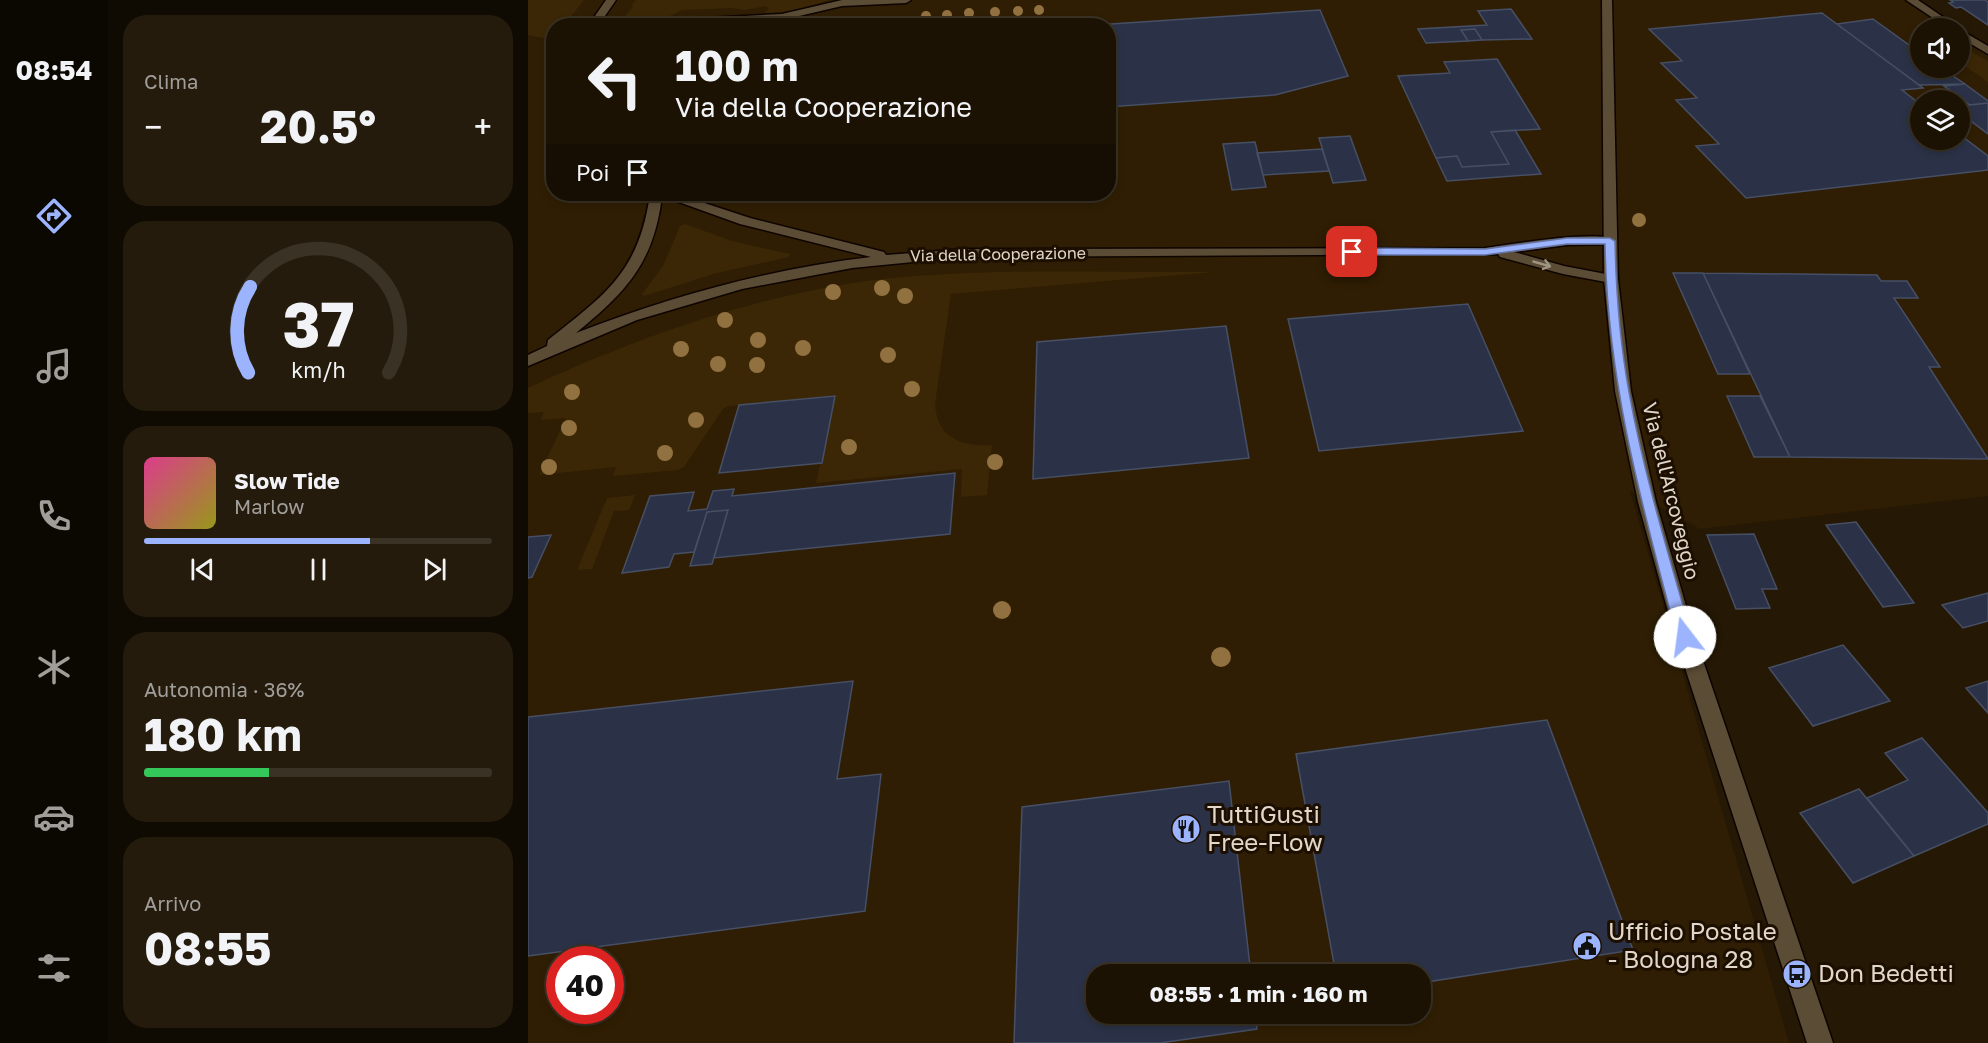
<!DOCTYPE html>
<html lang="it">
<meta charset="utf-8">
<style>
body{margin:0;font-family:"Golos Text",sans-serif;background:#251b0d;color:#f1f3f6;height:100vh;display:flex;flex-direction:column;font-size:22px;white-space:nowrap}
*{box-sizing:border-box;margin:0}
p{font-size:20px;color:#a09e9a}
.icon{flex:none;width:33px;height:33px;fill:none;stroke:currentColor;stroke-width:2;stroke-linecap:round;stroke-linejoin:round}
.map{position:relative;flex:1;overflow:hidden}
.details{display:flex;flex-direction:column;gap:15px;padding:15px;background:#0f0a02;width:420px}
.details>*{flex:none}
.hud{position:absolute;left:18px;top:18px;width:570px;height:183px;border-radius:24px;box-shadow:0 3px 9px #0003,0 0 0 2px #3a3225;background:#1c1203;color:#f1f3f6;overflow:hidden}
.fabs{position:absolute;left:1382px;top:18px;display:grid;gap:12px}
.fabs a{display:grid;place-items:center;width:60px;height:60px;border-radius:50%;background:#1c1203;box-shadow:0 3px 9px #0003,0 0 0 2px #3a3225;font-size:30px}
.speed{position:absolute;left:18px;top:946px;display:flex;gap:12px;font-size:30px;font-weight:700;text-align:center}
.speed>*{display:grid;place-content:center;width:78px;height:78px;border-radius:50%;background:#1c1203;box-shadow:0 3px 9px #0003,0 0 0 2px #3a3225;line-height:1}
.speed .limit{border:9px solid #d22;background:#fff;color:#111}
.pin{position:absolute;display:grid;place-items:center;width:51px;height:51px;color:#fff;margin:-26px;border-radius:12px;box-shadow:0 3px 9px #0006}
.me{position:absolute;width:66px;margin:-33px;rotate:345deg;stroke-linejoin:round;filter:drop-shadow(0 0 4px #0008)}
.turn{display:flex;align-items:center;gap:21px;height:126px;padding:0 30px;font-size:27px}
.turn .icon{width:78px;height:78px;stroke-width:2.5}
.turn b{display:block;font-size:42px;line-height:51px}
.then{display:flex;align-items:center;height:57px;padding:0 30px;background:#0003;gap:12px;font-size:22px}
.big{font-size:45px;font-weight:700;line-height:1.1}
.details .tile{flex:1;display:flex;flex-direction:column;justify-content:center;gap:9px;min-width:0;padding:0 21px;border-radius:24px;background:#251b0d}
.details .dial{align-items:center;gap:0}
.dial svg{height:156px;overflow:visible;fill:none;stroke:#3a3225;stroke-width:7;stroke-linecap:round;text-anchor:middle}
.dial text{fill:#f1f3f6;stroke:none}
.song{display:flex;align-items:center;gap:18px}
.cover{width:72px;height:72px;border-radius:9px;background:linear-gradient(135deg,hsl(330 70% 55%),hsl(60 70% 35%))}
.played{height:6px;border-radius:3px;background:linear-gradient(90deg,#9cb4fd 65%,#3a3225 65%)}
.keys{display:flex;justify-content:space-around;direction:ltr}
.heat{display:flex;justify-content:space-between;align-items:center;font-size:33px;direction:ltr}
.charge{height:9px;border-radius:4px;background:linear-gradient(90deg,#34c759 36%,#3a3225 0)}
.trip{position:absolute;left:558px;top:964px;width:345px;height:60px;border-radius:24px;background:#1c1203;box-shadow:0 3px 9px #0003,0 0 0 2px #3a3225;font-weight:700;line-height:60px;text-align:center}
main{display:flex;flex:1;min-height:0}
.menu{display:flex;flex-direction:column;width:108px;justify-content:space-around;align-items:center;background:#0b0701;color:#a09e9a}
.menu .icon{width:42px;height:42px}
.menu .selected{color:#9cb4fd}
.menu b{font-size:27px;color:#f1f3f6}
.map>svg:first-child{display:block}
.built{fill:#2f1e03;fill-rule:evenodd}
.green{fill:#3b2705}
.building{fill:#2b3247;stroke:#474f65;stroke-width:1.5}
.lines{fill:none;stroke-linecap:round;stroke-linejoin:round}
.lane-casing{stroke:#0e0400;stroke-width:3}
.street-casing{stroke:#0e0400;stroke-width:3}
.secondary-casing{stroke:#0e0400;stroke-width:3}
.lane{fill:#5b4c36;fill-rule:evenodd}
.street{fill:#5b4c36;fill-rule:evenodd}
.secondary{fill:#5b4c36;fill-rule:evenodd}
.tree{fill:#927141}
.oneway{stroke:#9e9280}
.route{fill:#9cb4fd;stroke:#6575a4;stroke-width:1.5}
.labels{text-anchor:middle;stroke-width:6;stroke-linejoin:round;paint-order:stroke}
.far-street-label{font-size:16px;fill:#e1d8cb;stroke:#1c0f00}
.street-label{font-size:20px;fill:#e1d8cb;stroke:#1c0f00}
.near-poi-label{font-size:24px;fill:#e1d8cb;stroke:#1c0f00;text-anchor:start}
</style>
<main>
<nav class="menu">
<b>08:54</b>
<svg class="icon selected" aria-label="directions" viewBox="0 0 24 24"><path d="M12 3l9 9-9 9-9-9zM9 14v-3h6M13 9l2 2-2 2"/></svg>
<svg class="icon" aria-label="music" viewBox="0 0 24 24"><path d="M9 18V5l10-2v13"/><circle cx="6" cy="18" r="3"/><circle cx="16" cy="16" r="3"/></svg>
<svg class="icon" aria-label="phone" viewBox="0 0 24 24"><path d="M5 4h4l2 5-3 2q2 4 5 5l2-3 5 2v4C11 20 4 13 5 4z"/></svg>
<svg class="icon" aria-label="climate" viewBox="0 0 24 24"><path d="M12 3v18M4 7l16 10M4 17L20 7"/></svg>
<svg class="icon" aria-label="car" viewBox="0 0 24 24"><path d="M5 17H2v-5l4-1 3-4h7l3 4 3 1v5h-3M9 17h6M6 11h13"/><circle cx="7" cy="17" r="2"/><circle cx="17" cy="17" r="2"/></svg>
<svg class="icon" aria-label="filters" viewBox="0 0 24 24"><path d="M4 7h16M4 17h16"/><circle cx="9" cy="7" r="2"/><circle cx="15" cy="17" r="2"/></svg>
</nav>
<section class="details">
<div class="tile"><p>Clima</p>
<div class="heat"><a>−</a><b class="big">20.5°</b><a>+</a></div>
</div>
<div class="tile dial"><svg viewBox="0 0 100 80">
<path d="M14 69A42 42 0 1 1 86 69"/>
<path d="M14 69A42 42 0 0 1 15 25" stroke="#9cb4fd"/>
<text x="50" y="56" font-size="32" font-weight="700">37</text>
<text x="50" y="72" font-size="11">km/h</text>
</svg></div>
<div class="tile">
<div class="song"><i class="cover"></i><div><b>Slow Tide</b><p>Marlow</p></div></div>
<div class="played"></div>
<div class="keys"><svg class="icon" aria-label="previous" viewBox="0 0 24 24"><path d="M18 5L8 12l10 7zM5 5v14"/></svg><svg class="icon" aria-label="pause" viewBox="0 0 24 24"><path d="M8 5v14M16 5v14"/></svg><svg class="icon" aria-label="next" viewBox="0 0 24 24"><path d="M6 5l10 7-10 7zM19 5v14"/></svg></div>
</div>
<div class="tile"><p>Autonomia · 36%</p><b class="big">180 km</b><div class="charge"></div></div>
<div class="tile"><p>Arrivo</p><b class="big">08:55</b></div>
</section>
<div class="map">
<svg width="1460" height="1043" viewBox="0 0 1460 1043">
<rect width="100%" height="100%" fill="#251804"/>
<!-- built -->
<path class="built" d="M 0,0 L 1383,0 L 1426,28 L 1392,28 L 1392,68 L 1431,68 L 1431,32 L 1460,51 L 1460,496 L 1172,529 L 1102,491 L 1261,1043 L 0,1043 ZM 26,26 L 580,26 L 580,194 L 26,194 ZM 1392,100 L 1431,100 L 1431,140 L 1392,140 ZM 32,960 L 82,960 L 82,1011 L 32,1011 ZM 568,975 L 892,975 L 892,1014 L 568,1014 Z"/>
<!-- green -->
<path class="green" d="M 0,0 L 56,0 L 36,25 L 26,26 L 25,40 L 0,35 Z
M 108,0 L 301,0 L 266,11 L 236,13 L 241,9 L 238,6 L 217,10 L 204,8 L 154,10 L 138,18 L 94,20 L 105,7 L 104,4 Z
M 1431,45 L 1460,61 L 1460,82 L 1431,62 Z
M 157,224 L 204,241 L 262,254 L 261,257 L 189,273 L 116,296 L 114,294 L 135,266 L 152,226 Z
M 687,272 L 423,294 L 407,404 C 409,438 434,447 464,445 L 459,495 L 433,497 L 434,469 L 288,483 L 307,396 L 201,406 L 195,409 L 156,467 L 150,470 L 85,476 L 88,467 L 11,475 L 38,418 L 13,420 L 16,412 L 0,413 L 0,388 C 111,337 224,296 346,280 C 459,267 574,273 687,272 Z
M 107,495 L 101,510 L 86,511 L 64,569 L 49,570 L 79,498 Z"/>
<!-- building -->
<path class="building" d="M 1422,0 L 1457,0 L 1460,2 L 1460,25 L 1433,7 L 1428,8 L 1421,3 L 1425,2 Z
M 983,9 L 1004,39 L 954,40 L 947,29 L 933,30 L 940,41 L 898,43 L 890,29 L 959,25 L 950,11 Z
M 792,10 L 820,76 L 747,95 L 580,107 L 580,26 L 553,26 Z
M 1294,13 L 1395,88 L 1374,90 L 1392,104 L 1392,140 L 1431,140 L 1431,134 L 1460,156 L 1460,170 L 1218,198 L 1168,146 L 1191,144 L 1148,100 L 1169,98 L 1133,63 L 1154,61 L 1121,29 Z
M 1345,19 L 1392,53 L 1392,68 L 1413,68 L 1437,84 L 1391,85 L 1309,24 Z
M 947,29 L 954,40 L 940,41 L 933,30 Z
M 969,59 L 1012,129 L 963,132 L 981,164 L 934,167 L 929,156 L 908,158 L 870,76 L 922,73 L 916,62 Z
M 1437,84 L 1460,101 L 1460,103 L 1442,105 L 1416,86 Z
M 1460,103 L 1460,134 L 1431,112 L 1431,106 Z
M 987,130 L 1013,174 L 919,181 L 908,158 L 929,156 L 934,167 L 981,164 L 963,132 Z
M 822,136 L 838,180 L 805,183 L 791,138 Z
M 727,142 L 738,187 L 704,190 L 695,144 Z
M 794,149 L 801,171 L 735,175 L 729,153 Z
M 1145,273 L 1175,273 L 1222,374 L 1190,374 Z
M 1175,273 L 1349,275 L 1353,281 L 1379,281 L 1390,298 L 1366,298 L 1412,367 L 1401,367 L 1460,459 L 1262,457 Z
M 940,304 L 995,431 L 791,451 L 760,319 Z
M 698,326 L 721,458 L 505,479 L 509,342 Z
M 307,396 L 294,463 L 191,473 L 211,405 Z
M 1199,396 L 1232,396 L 1262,457 L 1226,457 Z
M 427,473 L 422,534 L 186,558 L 200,510 L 179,512 L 166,552 L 146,554 L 141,567 L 94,573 L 122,496 L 166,492 L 160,511 L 179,509 L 185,491 L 206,489 L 204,496 Z
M 200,510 L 184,564 L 162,566 L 179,512 Z
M 1328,522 L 1386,603 L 1355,607 L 1298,525 Z
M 1226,534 L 1249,589 L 1234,589 L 1242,608 L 1208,609 L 1179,535 Z
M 23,535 L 4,577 L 0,578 L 0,537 Z
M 1460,593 L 1460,621 L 1435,628 L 1414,605 Z
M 1315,645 L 1362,701 L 1285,726 L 1241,668 Z
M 325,681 L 309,779 L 353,774 L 337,911 L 0,956 L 0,717 Z
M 1460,681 L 1460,713 L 1438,688 Z
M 1019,720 L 1105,950 L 892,983 L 892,975 L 808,975 L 768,754 Z
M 1394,738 L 1460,813 L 1460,824 L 1386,856 L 1339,798 L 1380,780 L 1357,753 Z
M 701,781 L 723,975 L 568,975 L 568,1014 L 727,1014 L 729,1029 L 632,1043 L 486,1043 L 494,807 Z
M 1331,789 L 1386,856 L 1325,883 L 1272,813 Z"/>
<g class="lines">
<!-- lane casing -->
<g class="lane-casing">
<path id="lane" d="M 314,0 L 383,0 L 378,3 L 314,6 L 254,20 L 148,26 L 75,26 L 80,23 L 254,14 Z"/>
</g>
<!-- street casing -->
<g class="street-casing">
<path id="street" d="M 78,0 L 88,0 L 70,26 L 60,26 Z
M 1378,0 L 1390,0 L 1431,28 L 1420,28 Z
M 1431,29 L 1460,46 L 1460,54 L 1431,37 Z
M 122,194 L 149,194 L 222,218 L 356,252 L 358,255 L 436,249 L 957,248 C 979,245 1076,228 1089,241 L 1087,244 L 1039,245 L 986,252 L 1036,266 L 1088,276 L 1090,279 L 1083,283 L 1035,274 L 972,257 L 970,254 L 436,257 L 324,268 L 214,289 L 109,320 L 0,366 L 0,355 L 19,346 L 20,340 C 78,294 111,272 122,194 ZM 134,196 L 212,224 L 343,257 C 241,269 143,296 48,333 C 98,292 126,263 134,196 Z"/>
</g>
<!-- secondary casing -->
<g class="secondary-casing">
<path id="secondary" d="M 1074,0 L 1084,0 L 1090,279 L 1103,391 L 1128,502 L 1167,637 L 1305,1043 L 1279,1043 L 1147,637 L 1110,502 L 1087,391 L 1076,279 Z"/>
</g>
<!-- lane -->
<use href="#lane" class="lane"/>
<!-- street -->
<use href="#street" class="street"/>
<!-- secondary -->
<use href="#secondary" class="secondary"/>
</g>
<!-- trees -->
<g class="tree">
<circle cx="511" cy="10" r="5"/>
<circle cx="490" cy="11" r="5"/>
<circle cx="467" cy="12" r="5"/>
<circle cx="441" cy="13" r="5"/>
<circle cx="419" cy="15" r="5"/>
<circle cx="398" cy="16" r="5"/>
<circle cx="1111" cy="220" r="7"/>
<circle cx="354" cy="288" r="8"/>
<circle cx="305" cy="292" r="8"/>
<circle cx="377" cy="296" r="8"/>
<circle cx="197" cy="320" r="8"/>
<circle cx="230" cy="340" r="8"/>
<circle cx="275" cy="348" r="8"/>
<circle cx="153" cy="349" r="8"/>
<circle cx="360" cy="355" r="8"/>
<circle cx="190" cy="364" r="8"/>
<circle cx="229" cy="365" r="8"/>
<circle cx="384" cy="389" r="8"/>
<circle cx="44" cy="392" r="8"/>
<circle cx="168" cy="420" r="8"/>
<circle cx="41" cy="428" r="8"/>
<circle cx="321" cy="447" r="8"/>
<circle cx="137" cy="453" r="8"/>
<circle cx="467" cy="462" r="8"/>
<circle cx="21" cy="467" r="8"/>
<circle cx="474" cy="610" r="9"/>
<circle cx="693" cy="657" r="10"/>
</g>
<!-- one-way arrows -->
<defs><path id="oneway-shaft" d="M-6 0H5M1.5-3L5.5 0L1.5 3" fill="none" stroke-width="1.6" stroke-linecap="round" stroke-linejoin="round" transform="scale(1.5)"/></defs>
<use class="oneway" href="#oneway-shaft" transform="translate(1014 264) rotate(16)"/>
<!-- route -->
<path class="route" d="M 1039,238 L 1082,238 L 1087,241 C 1088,291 1092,343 1101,392 C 1116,475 1141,556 1164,637 L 1162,641 L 1157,643 L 1151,641 L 1149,637 C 1114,506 1079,381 1077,244 L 1039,244 L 957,255 L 824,255 L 819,252 L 824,248 L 957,249 Z"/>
<!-- icons -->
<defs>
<g id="restaurant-disc" transform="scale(1.5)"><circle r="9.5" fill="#9cb4fd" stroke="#1c0f00"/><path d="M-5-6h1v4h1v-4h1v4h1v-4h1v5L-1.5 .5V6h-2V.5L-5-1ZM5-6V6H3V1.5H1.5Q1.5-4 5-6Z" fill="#111"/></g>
<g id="civic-disc" transform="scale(1.5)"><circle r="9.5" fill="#9cb4fd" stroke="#1c0f00"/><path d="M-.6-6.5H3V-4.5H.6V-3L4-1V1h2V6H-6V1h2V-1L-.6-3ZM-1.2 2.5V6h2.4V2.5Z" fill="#111"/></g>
<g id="bus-disc" transform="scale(1.5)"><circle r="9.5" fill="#9cb4fd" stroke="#1c0f00"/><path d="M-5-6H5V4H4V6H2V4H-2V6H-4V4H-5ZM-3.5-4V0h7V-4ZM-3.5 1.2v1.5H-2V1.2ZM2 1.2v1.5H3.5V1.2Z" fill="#111"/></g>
</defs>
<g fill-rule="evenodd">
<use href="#restaurant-disc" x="658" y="829"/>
<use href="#civic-disc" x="1059" y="946"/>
<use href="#bus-disc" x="1269" y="974"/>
</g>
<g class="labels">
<!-- far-street labels -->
<g class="far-street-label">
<text transform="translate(470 254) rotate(-1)" y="6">Via della Cooperazione</text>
</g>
<!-- street labels -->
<g class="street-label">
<text transform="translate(1143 491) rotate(76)" y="7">Via dell'Arcoveggio</text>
</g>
<!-- near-poi labels -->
<g class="near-poi-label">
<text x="679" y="823">TuttiGusti<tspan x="679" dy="28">Free-Flow</tspan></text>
<text x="1080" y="940">Ufficio Postale<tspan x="1080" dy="28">- Bologna 28</tspan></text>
<text x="1290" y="982">Don Bedetti</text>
</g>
</g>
</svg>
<div class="fabs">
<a><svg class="icon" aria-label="sound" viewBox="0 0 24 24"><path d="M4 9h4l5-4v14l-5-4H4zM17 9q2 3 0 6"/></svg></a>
<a><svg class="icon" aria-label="layers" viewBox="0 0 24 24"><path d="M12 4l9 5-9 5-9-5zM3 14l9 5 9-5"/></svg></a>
</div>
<div class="speed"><div class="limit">40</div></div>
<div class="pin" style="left:824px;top:252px;background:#d93025"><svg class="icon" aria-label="arrive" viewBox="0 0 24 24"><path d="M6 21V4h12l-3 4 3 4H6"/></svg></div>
<svg class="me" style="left:1157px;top:637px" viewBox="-20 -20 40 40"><circle r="19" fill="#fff"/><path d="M0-13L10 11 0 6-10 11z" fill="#9cb4fd"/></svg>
<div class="trip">08:55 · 1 min · 160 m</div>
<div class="hud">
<div class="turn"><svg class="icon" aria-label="left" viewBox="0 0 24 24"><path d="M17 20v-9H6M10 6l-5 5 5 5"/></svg><div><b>100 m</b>Via della Cooperazione</div></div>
<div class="then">Poi<svg class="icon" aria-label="arrive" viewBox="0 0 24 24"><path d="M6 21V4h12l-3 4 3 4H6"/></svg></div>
</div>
</div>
</main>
